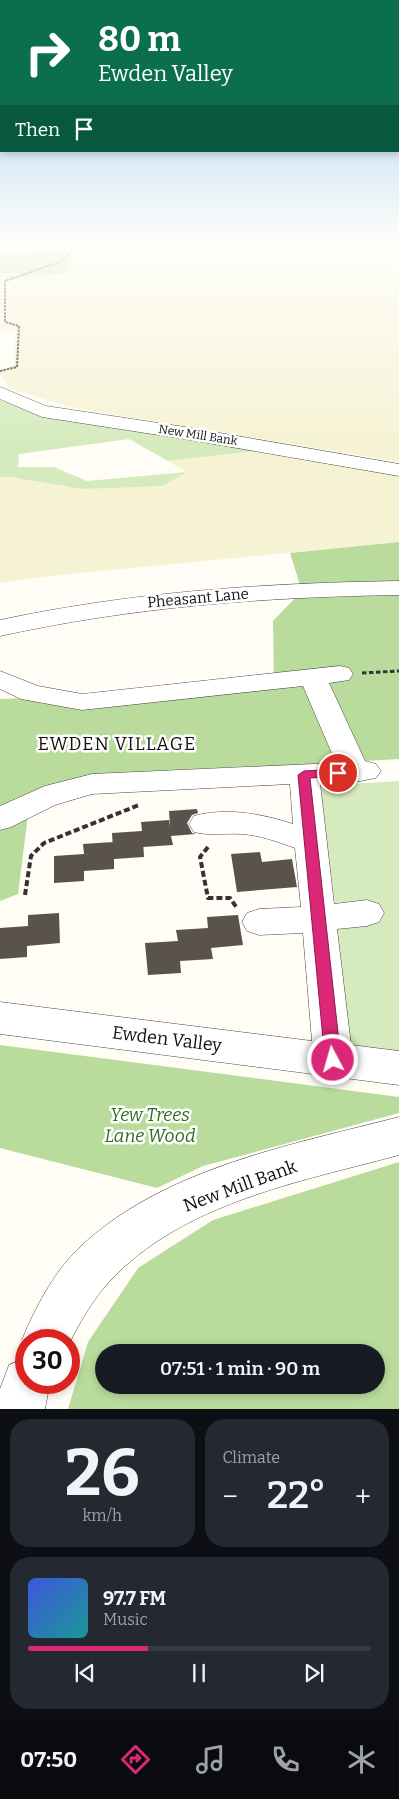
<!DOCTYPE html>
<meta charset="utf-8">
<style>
body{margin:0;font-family:Bitter,serif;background:#242831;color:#f1f3f6;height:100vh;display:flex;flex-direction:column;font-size:19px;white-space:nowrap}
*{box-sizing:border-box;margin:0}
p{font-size:16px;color:#9ea1a6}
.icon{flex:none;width:28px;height:28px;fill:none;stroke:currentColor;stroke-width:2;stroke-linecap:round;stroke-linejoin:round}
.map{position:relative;height:1409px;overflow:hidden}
.details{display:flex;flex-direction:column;gap:10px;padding:10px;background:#0d0f14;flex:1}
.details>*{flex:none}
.banner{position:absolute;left:0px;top:0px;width:400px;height:152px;box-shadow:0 2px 8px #0003;background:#0b6e4f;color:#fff;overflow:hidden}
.speed{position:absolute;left:15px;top:1329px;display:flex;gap:10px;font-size:25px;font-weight:700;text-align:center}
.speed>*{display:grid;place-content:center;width:65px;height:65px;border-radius:50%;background:#171b24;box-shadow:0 2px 8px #0003;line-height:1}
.speed .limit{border:8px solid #d22;background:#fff;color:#111}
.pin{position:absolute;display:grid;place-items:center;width:42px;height:42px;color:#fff;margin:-21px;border:2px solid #fff;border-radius:50%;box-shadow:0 1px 5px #0007}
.me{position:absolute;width:55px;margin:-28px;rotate:354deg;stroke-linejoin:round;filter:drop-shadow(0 0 4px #0008)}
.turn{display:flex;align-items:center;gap:18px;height:105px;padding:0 15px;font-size:22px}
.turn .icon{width:65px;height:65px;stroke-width:2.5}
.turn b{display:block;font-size:35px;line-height:42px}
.then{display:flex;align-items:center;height:48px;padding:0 15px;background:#0003;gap:10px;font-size:19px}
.big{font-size:38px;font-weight:600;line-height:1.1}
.details .widget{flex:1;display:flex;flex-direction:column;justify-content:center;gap:8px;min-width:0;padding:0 18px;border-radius:20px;background:#242831}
.details .dial{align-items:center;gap:0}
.dial b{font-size:65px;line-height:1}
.song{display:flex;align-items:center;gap:15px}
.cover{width:60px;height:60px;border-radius:8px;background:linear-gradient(135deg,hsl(230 70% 55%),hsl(180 70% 35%))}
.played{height:5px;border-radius:2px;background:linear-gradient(90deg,#db2777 35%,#363941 35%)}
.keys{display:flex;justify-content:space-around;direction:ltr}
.heat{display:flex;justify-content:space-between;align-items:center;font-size:28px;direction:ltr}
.details .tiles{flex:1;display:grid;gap:10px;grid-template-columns:1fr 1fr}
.widget:last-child{grid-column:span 2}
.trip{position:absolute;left:95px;top:1344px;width:290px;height:50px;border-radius:25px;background:#171b24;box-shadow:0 2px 8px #0003;font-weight:600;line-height:50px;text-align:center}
.menu{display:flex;height:80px;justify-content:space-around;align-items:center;background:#090b0e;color:#9ea1a6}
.menu .icon{width:35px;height:35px}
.menu .selected{color:#db2777}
.menu b{font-size:22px;color:#f1f3f6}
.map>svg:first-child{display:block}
.farmland{fill:#f6f3d4}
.green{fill:#d5ebbd}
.forest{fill:#b9dc9c;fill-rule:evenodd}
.building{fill:#5a524d}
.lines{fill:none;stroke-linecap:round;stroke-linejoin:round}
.minor-casing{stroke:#444;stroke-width:1}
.path-far2{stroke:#333;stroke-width:2;stroke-dasharray:2.5 1;stroke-linecap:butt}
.path-far1{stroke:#333;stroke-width:3;stroke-dasharray:4.5 2.5;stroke-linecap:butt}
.path{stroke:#333;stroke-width:4;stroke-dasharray:6 3;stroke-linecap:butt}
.minor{fill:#fff;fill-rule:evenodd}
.route{fill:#db2777;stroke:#8e194d}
.labels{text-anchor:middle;stroke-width:5;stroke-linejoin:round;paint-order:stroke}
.far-street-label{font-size:12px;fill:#111;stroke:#fff}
.street-label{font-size:15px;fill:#111;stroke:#fff}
.quarter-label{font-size:18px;letter-spacing:1px;fill:#111;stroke:#fff}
.near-street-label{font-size:18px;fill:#111;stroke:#fff}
.near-park-label{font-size:18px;font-style:italic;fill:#2f6b1f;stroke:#fff}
</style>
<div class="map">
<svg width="399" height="1409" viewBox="0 0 399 1409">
<rect width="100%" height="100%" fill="#fffdf5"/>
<!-- farmland -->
<path class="farmland" d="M 0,245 L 399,245 L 399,462 L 69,407 L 9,388 L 0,375 L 0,370 L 14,366 L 15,332 L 0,332 Z
M 264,450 L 399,474 L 399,542 L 50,576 L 0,583 L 0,477 L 10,477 L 82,489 L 186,472 L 168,461 Z"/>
<!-- green -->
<path class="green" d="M 0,400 L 36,413 L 264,450 L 168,461 L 129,439 L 19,454 L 18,467 L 54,467 L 87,481 L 187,472 L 162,486 L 82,489 L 10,477 L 0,477 Z
M 399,781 L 399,1054 L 349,1049 L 337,925 L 363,901 L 335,903 L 319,786 Z"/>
<!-- forest -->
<path class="forest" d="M 76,251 L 66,273 L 21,277 L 21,273 L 0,273 L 0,254 Z
M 399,542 L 399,583 L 300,585 L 290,553 Z
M 399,593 L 399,759 L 116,775 L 0,808 L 0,699 L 24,698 L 95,709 L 274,686 L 273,621 L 298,595 Z
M 28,815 L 18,894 L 0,901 L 0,830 Z
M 0,1045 L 399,1097 L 399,1113 L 203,1166 L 157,1188 L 0,1148 Z
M 399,1162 L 399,1409 L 68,1409 L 88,1342 L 138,1268 L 213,1220 ZM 104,1352 L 376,1352 L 376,1385 L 104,1385 Z"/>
<!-- building -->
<path class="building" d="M 197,809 L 198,813 L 192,815 L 187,823 L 192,833 L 196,834 L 171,836 L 173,845 L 143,847 L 143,840 L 144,857 L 114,859 L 114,869 L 84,871 L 84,863 L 84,881 L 54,883 L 54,856 L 84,854 L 83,844 L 113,842 L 113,850 L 112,833 L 142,831 L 141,822 L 169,820 L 170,827 L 169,811 Z
M 260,852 L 262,862 L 292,859 L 297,887 L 237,892 L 231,854 Z
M 59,913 L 60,943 L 27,946 L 27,957 L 0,959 L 0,928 L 28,926 L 28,915 Z
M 238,915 L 243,945 L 211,948 L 213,959 L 180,961 L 181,973 L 148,975 L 145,943 L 178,941 L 176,930 L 208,928 L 207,917 Z"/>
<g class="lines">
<!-- minor casing -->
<g class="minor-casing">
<path id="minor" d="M 0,387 L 46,406 L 185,427 L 399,464 L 399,476 L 185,439 L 42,417 L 0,399 Z
M 399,581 L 399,595 C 264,597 132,607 0,636 L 0,620 C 132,592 264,583 399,581 Z
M 340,666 L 349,668 L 353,674 L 349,680 L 329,683 L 365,761 L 376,764 L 381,771 L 376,778 L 355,782 L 320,783 L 334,904 L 367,900 L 379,904 L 384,913 L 379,922 L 367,926 L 337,929 L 351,1045 L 399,1051 L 399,1085 L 0,1034 L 0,1002 L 312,1041 L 303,933 L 259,935 L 247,931 L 242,922 L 247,913 L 259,909 L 301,907 L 295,848 C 278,842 260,835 241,834 C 225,833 210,836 194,832 L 189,824 L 194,816 C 227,807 262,814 293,824 L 290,784 L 92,794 L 55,805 L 11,827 L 0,830 L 0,806 L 45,786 L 92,774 L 336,763 L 303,686 L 82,710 L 21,699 L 0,689 L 0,671 L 38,686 L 82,694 Z
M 399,1117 L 399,1155 C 299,1182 181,1203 108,1283 C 92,1301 79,1323 69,1344 L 69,1340 L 26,1340 L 26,1349 L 22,1340 C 35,1308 53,1274 77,1250 C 160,1169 291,1145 399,1117 Z
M 26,1358 L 26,1382 L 50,1382 L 45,1409 L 0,1409 L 0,1389 L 9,1365 Z"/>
</g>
<!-- path-far2 -->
<path class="path-far2" d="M 0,371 L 17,367 L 19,326 L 5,322 L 5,281 L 62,261 L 70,252 L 72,245"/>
<!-- path-far1 -->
<path class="path-far1" d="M 362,673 L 399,671"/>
<!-- path -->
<path class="path" d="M 208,847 L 200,857 L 208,898 L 230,898 L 237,908
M 25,895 L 31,856 L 44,843 L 139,805"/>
<!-- minor -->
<use href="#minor" class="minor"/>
</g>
<!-- sky -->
<linearGradient id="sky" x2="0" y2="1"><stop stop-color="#95c6ee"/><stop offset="0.55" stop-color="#fffefa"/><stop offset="1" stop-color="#fffefa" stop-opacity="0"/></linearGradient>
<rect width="399" height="442" fill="url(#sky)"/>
<!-- route -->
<path class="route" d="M 338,769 L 344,773 L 342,776 L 310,778 L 341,1060 L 339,1064 L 333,1066 L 328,1064 L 325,1060 L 298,775 L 304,771 Z"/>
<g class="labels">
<!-- far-street labels -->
<g class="far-street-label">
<text transform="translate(198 435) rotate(9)" y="4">New Mill Bank</text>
</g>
<!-- street labels -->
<g class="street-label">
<text transform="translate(198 598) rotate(-5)" y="5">Pheasant Lane</text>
</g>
<!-- quarter labels -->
<g class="quarter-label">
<text x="117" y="750">EWDEN VILLAGE</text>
</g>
<!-- near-street labels -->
<g class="near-street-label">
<text transform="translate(167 1039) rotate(7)" y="6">Ewden Valley</text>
<text transform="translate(240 1186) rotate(-20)" y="6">New Mill Bank</text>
</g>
<!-- near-park labels -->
<g class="near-park-label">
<text x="150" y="1121">Yew Trees<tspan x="150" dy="21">Lane Wood</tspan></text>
</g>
</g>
</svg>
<div class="speed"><div class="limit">30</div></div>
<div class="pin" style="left:338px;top:773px;background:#d93025"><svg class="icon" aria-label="arrive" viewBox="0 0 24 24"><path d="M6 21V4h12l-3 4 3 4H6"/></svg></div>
<svg class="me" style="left:333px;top:1060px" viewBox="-20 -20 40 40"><circle r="17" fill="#db2777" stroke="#fff" stroke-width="3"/><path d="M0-11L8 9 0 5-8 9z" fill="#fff"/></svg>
<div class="trip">07:51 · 1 min · 90 m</div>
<div class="banner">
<div class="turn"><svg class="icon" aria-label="right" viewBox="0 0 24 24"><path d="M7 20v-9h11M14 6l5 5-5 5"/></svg><div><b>80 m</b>Ewden Valley</div></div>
<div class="then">Then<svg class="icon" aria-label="arrive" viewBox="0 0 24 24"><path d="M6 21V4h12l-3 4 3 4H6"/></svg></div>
</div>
</div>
<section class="details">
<div class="tiles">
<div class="widget dial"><b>26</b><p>km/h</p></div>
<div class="widget"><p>Climate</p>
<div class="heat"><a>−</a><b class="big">22°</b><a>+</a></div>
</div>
<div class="widget">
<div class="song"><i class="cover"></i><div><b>97.7 FM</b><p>Music</p></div></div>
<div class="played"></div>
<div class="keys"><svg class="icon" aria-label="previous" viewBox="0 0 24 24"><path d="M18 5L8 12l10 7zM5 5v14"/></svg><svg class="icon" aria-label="pause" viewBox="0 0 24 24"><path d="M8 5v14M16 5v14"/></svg><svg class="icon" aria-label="next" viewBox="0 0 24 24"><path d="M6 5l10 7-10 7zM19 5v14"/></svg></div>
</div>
</div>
</section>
<nav class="menu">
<b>07:50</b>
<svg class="icon selected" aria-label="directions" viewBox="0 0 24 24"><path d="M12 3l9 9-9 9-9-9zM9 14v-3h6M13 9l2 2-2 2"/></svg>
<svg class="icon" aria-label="music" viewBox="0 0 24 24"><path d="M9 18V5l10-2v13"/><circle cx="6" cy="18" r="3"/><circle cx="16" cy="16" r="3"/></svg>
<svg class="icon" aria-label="phone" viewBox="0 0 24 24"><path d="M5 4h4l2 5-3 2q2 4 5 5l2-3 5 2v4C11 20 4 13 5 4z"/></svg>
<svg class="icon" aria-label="climate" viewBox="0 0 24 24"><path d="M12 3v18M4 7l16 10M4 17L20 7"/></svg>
</nav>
